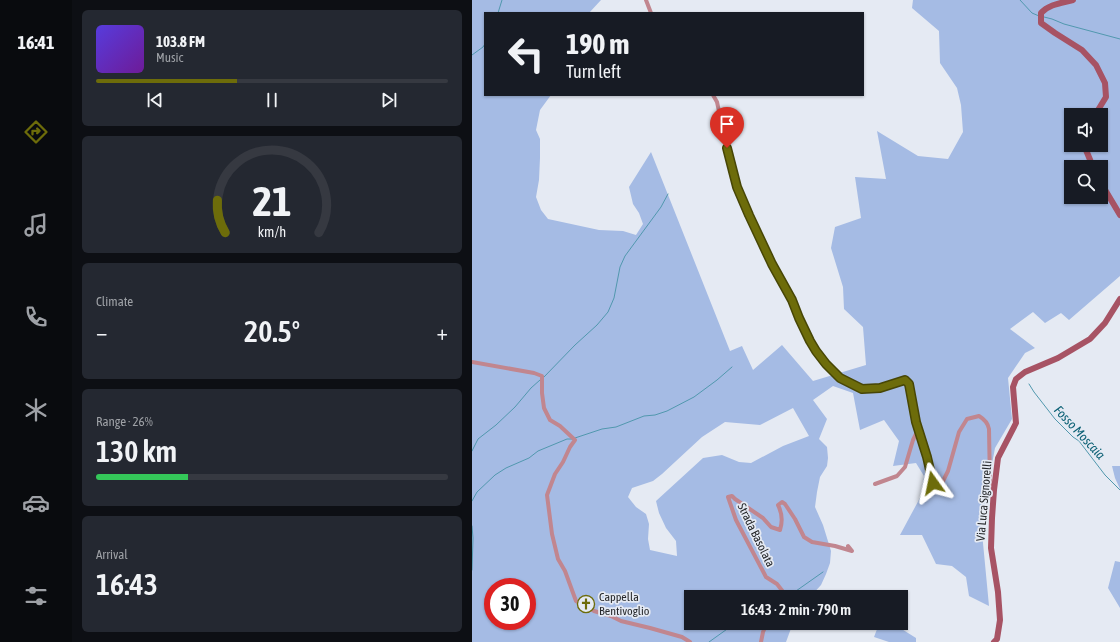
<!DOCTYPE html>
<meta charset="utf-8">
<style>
body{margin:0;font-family:"Asap Condensed",sans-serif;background:#242831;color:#f1f3f6;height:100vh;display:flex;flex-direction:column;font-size:15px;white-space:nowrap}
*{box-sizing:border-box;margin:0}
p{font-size:13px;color:#9ea1a6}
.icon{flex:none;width:22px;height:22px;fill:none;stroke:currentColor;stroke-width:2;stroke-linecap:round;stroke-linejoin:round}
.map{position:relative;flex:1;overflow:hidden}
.details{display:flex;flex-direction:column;gap:10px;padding:10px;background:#0d0f14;width:400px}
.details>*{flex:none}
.banner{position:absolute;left:12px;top:12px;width:380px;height:84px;border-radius:0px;box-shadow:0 1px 3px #0004;background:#171b24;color:#f1f3f6;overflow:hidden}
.fabs{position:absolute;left:592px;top:108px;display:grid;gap:8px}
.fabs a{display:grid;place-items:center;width:44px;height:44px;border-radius:0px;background:#171b24;box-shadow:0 1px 3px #0004;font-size:20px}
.speed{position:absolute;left:12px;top:578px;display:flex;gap:8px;font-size:20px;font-weight:700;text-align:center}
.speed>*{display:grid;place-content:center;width:52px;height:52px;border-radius:50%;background:#171b24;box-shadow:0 1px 3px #0004;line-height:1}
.speed .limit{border:6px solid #d22;background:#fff;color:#111}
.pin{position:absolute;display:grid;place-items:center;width:34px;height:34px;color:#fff;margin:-41px -17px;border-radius:50% 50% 50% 0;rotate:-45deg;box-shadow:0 0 4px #0007}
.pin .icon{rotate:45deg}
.me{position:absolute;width:44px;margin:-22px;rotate:348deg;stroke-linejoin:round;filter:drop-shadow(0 0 3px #0008)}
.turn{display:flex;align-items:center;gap:14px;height:84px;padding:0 16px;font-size:18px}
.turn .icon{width:52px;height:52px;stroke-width:2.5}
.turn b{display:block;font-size:28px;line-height:34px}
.big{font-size:30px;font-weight:600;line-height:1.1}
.details .card{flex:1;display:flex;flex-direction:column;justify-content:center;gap:6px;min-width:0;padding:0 14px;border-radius:6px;background:#242831}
.details .dial{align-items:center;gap:0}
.dial svg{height:104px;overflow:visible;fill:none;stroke:#363941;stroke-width:7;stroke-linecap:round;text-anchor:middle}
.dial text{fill:#f1f3f6;stroke:none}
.song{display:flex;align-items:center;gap:12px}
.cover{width:48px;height:48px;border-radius:6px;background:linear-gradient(135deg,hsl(250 70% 55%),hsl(280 70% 35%))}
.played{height:4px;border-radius:2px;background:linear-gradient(90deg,#6d6c0a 40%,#363941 40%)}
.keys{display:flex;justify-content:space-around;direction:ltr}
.heat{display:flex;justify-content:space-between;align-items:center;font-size:22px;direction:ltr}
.charge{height:6px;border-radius:3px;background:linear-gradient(90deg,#34c759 26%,#363941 0)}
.trip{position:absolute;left:212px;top:590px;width:224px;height:40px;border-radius:0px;background:#171b24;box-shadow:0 1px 3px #0004;font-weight:600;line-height:40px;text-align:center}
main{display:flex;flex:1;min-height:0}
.dock{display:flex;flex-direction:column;width:72px;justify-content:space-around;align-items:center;background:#090b0e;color:#9ea1a6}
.dock .icon{width:28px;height:28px}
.dock .on{color:#6d6c0a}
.dock b{font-size:18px;color:#f1f3f6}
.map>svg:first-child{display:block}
.green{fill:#a5bbe4;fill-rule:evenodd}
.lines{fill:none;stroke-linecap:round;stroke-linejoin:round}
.stream{stroke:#5198ae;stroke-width:1}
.minor{stroke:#c1868f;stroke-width:4}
.secondary{stroke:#a75364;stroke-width:6}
.route-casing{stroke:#474606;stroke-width:10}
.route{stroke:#6d6c0a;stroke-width:7}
.labels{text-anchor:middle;stroke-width:3.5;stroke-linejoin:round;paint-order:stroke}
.street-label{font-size:12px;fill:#26282b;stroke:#e5eaf3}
.poi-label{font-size:12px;fill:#26282b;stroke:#e5eaf3;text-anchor:start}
.water-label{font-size:13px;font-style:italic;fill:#0c6175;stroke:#e5eaf3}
</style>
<main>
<nav class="dock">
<b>16:41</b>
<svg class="icon on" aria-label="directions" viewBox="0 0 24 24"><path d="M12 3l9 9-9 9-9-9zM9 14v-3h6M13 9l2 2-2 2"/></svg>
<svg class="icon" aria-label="music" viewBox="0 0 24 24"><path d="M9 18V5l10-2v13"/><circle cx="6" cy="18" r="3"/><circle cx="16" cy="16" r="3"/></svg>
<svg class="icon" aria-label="phone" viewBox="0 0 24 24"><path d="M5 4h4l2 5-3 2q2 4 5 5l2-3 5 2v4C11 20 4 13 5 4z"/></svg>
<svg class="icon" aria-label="climate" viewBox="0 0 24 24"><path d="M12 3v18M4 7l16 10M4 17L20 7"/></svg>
<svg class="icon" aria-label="car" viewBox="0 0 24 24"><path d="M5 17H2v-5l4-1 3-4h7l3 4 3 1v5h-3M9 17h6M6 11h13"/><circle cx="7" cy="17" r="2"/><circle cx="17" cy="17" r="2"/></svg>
<svg class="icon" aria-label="filters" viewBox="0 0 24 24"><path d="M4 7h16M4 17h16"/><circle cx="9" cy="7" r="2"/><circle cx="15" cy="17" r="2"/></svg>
</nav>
<section class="details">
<div class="card">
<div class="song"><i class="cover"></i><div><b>103.8 FM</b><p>Music</p></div></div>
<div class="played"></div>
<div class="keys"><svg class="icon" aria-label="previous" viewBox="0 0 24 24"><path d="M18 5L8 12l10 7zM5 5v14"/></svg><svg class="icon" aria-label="pause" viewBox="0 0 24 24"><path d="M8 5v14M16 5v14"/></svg><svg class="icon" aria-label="next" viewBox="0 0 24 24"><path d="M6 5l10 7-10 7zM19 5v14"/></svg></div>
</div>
<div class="card dial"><svg viewBox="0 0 100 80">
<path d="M14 69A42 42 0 1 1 86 69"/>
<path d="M14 69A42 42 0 0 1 8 44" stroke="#6d6c0a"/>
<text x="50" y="56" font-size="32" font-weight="700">21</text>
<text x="50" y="72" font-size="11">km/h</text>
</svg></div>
<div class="card"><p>Climate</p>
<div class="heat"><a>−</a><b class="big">20.5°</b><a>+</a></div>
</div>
<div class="card"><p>Range · 26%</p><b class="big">130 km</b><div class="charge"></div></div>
<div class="card"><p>Arrival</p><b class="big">16:43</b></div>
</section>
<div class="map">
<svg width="648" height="642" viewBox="0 0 648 642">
<rect width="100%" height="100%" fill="#e5eaf3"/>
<!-- green -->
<path class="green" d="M 0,0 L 129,0 L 117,13 L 13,13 L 13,95 L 79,95 L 68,110 L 64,130 L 68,139 L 68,158 L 67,180 L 64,197 L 69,210 L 76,219 L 127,230 L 151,231 L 164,235 L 171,224 L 167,213 L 161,204 L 157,187 L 179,152 L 258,351 L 270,346 L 281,370 L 310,345 L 341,381 L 394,365 L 391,327 L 372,309 L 371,287 L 359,248 L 363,227 L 389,218 L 383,177 L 414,179 L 405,131 L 446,156 L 476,159 L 491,132 L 489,105 L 485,88 L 468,63 L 467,31 L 440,8 L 441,0 L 648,0 L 648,276 L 597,320 L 589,313 L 573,323 L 561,312 L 538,329 L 563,348 L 553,353 L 536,378 L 540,419 L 523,448 L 509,522 L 517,606 L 497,596 L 494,577 L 480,566 L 464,564 L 450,535 L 428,535 L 449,496 L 452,476 L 444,463 L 421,466 L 427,441 L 412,420 L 388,430 L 381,393 L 361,386 L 341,400 L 355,419 L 347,439 L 355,447 L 356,458 L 355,466 L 348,477 L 345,492 L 343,507 L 351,525 L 359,551 L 358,563 L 354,574 L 349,585 L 338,597 L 219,597 L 219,623 L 321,623 L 314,642 L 0,642 ZM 599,115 L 629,115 L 629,145 L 599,145 ZM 599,167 L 629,167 L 629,197 L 599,197 ZM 321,408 L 337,436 L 311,446 L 279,463 L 267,462 L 250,455 L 231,458 L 184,501 L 187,513 L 194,528 L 204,541 L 205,556 L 178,550 L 176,539 L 177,524 L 174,514 L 164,507 L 156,497 L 160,488 L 181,481 L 190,474 L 230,437 L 253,422 L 288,425 ZM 21,587 L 55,587 L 55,621 L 21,621 Z
M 640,466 L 648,466 L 648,489 L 643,478 Z
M 643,561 L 648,562 L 648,608 L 636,588 Z
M 410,623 L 420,623 L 444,638 L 444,642 L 417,642 L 402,637 L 407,624 Z"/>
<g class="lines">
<!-- stream -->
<path class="stream" d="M 548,0 L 560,13 L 567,16
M 26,13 L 30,0
M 572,17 L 580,19 L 592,24 L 648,39
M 0,55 L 11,47 L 13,44
M 72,377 L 103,345 L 125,325 L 136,312 L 142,298 L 148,267 L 153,256 L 189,207 L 196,194
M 557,384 L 562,392 L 583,419 L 601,437 L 607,441 L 633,475 L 648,490
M 103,438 L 130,429 L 144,427 L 172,416 L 183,415 L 195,411 L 222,397 L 245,380 L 260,367
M 0,451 L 6,439 L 24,425 L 43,407 L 59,388 L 68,380
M 0,501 L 5,492 L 23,475 L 34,468 L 57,458 L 66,451 L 95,439 L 100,439
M 0,526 L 1,538 L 0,570
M 314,593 L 324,591 L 351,572
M 302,597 L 309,593
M 237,642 L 258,627 L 267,623"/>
<!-- minor -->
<path class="minor" d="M 174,0 L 179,13
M 241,95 L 245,102 L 255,148 L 265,187 L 277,215 L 300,263 L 320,300 L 327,318 L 344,351 L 353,364 L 368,378 L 390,389 L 408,388 L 433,380 L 437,384 L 440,408 L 444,422 L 455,457 L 461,483 L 465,488 L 468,487 L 476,471 L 487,432 L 495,419 L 507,416 C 512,419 516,423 517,429 L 518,486 L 522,490
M 0,362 L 62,373 L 70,376 L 70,393 L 72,408 L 78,420 L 88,426 L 103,440 L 98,447 L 91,462 L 83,474 L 75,495 L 80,534 L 86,559 L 93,571 L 104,601 L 122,611 L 139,616 L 149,621 L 178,628 L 210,637 L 218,642
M 403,484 L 425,476 L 433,467 L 441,440 L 444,434 L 447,432
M 310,597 L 312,593 L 305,584 L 294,577 L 264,520 L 256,497 L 260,496 L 263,499 L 291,518 L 299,527 L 308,530 C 311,521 310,513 306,505 L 310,502 L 313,504 L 323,519 L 332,537 L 340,542 L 363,546 L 380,551 L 376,546
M 289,642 L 291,632 L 295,623"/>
<!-- secondary -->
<path class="secondary" d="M 601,0 C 590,3 577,4 569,13 L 569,23 L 583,33 L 610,50 L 624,65 L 633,83 L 634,97 L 623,115
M 614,145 L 614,150 L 621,167
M 629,183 L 648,215
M 522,642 L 525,639 L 528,620 L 526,592 L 519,548 L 520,518 L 522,490 L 526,458 L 544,423 L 541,387 L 544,379 L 553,372 L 586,358 L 618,339 L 633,323 L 648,299"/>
</g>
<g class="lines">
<!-- route casing -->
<g class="route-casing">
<path id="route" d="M 255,148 L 265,187 L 277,215 L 300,264 L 320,300 L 327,318 L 338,341 L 344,351 L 354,364 L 368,378 L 390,389 L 408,388 L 433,380 L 437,384 L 444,422 L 455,457 L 461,483"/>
</g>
<!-- route -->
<use href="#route" class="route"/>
</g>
<!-- icons -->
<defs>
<g id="church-ring" transform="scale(0.9)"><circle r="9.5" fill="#e5eaf3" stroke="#6d6c0a" stroke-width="1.5"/><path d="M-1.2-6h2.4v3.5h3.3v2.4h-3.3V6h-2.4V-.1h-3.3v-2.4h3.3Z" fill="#6d6c0a"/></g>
</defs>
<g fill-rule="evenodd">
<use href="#church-ring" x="114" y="604"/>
</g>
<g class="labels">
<!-- street labels -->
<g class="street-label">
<text transform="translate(512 501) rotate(-85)" y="4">Via Luca Signorelli</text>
<text transform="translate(284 535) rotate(64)" y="4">Strada Basolata</text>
</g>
<!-- poi labels -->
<g class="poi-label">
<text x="127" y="601">Cappella<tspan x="127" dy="14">Bentivoglio</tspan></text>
</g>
<!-- water labels -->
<g class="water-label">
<text transform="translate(608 432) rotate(47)" y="5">Fosso Moscaia</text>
</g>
</g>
</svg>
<div class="fabs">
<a><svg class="icon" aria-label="sound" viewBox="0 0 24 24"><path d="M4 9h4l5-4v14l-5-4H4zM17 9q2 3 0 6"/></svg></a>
<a><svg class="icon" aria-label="search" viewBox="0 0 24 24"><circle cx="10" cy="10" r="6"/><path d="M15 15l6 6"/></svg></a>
</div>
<div class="speed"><div class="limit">30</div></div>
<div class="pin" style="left:255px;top:148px;background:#d93025"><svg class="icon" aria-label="arrive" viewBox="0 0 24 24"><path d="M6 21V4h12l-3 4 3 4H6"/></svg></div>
<svg class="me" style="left:461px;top:483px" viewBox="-20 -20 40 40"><path d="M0-17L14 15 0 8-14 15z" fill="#6d6c0a" stroke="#fff" stroke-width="4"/></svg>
<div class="trip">16:43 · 2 min · 790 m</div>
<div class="banner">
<div class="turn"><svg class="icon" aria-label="left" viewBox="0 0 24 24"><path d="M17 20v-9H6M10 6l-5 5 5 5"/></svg><div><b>190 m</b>Turn left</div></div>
</div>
</div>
</main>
